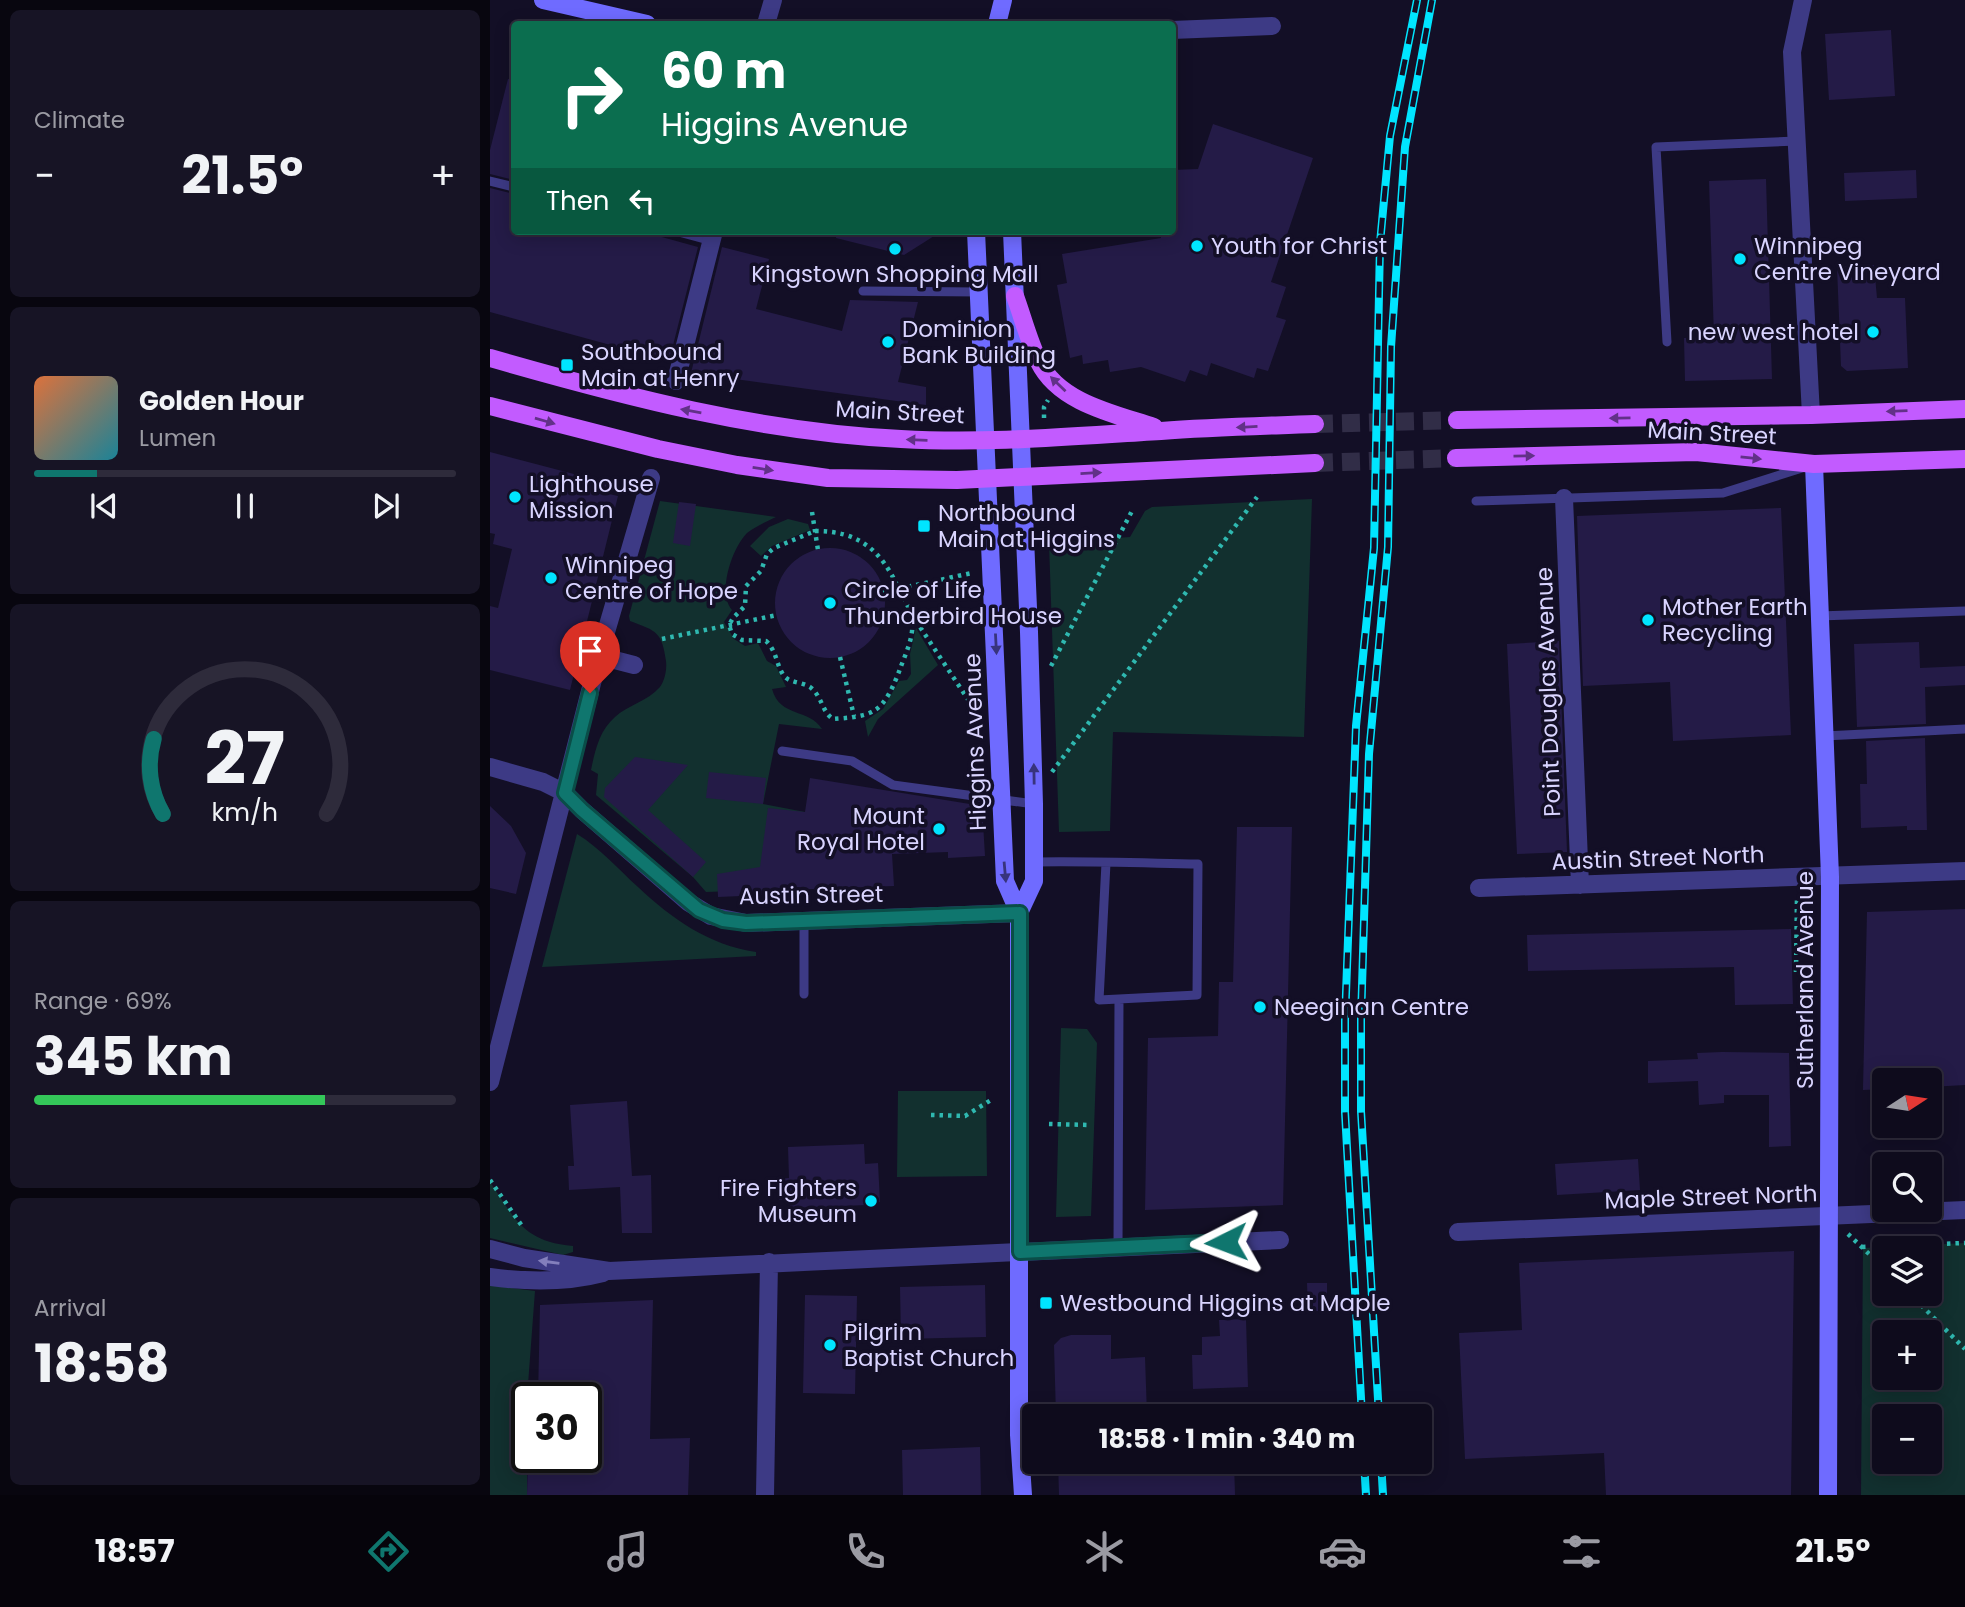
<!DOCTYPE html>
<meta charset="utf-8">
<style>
body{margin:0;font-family:Poppins,sans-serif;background:#171425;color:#f1f3f6;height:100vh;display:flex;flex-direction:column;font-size:26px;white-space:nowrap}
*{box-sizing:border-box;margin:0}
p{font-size:23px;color:#9b9ba3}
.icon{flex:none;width:38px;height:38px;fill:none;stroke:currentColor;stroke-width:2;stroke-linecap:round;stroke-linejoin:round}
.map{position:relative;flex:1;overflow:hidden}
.panel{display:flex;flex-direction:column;gap:10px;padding:10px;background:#08060f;width:490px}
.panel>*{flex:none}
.guide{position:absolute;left:21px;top:21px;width:665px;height:214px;border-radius:7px;box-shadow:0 4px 18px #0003,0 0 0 2px #2e2b3b;background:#0b6e4f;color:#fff;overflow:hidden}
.needle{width:46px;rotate:78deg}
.controls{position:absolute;left:1382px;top:1068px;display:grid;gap:14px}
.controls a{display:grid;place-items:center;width:70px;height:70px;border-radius:7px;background:#0e0b1c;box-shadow:0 4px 18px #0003,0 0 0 2px #2e2b3b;font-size:35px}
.speed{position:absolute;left:21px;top:1382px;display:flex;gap:14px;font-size:35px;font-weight:700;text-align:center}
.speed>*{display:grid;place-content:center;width:91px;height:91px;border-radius:50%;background:#0e0b1c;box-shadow:0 4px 18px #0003,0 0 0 2px #2e2b3b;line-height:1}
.speed .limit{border:4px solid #111;border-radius:10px;background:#fff;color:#111}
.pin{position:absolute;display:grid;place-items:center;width:60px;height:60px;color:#fff;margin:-72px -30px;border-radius:50% 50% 50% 0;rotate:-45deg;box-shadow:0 0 7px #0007}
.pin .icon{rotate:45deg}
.me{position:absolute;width:77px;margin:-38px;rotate:267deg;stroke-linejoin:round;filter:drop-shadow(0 0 5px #0008)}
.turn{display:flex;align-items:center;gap:24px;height:147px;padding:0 35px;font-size:32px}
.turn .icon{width:91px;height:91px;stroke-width:2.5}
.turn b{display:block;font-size:49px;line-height:60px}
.then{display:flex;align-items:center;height:66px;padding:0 35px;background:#0003;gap:14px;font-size:26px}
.big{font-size:52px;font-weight:700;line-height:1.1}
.panel .card{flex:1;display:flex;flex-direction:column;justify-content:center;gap:10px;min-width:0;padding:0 24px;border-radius:10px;background:#171425}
.panel .dial{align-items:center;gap:0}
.dial svg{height:182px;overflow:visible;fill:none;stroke:#2e2b3b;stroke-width:7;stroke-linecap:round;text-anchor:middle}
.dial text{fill:#f1f3f6;stroke:none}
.song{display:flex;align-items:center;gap:21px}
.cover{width:84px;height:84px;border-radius:10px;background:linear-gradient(135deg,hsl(20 70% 55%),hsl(190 70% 35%))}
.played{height:7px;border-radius:4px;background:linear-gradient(90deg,#0f766e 15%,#2e2b3b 15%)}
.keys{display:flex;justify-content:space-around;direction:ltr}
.heat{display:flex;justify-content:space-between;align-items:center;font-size:38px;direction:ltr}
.charge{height:10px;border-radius:5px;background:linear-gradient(90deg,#34c759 69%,#2e2b3b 0)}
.trip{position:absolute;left:532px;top:1404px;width:410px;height:70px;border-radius:7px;background:#0e0b1c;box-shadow:0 4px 18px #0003,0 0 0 2px #2e2b3b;font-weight:700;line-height:70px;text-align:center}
.menu{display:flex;height:112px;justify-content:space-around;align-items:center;background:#06040b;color:#9b9ba3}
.menu .icon{width:49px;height:49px}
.menu .on{color:#0f766e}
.menu b{font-size:32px;color:#f1f3f6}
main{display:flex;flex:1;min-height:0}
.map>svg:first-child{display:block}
.green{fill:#12302f;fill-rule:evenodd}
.building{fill:#241b47}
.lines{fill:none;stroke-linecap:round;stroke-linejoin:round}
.primary-tunnel{stroke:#312d47;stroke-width:18;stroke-dasharray:18 9;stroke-linecap:butt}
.path{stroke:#2fb8b0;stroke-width:4.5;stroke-dasharray:3.5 5;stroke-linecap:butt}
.lane{stroke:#3d3a85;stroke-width:9}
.street{stroke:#3d3a85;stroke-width:18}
.secondary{stroke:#6f6bff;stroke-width:18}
.primary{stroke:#c25bff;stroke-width:18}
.rail-casing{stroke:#00e5ff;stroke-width:8}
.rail{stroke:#130f26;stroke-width:5;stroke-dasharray:16;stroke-linecap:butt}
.oneway{fill:#623188}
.oneway2{fill:#38347d}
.oneway3{fill:#837fbc}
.route-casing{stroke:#0a4d48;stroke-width:18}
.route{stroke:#0f766e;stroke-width:12}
.poi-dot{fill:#00e5ff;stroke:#130f26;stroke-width:2.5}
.labels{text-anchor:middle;stroke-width:7;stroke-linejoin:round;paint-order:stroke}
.poi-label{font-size:23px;fill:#d9d4ff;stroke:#130f26;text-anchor:start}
.street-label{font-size:23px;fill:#d9d4ff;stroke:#130f26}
</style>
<main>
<section class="panel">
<div class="card"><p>Climate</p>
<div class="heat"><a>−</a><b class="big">21.5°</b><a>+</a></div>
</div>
<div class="card">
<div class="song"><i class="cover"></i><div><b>Golden Hour</b><p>Lumen</p></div></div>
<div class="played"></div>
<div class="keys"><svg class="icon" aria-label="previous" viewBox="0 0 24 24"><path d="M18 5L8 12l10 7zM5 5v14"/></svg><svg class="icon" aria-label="pause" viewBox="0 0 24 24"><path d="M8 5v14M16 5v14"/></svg><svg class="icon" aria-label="next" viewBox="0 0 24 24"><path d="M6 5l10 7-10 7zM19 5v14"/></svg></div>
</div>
<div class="card dial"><svg viewBox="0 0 100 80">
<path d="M14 69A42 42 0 1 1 86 69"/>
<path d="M14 69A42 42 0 0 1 10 36" stroke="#0f766e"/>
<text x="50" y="56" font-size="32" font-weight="700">27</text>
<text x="50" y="72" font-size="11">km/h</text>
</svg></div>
<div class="card"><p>Range · 69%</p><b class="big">345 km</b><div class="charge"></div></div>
<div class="card"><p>Arrival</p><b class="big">18:58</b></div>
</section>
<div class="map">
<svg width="1475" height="1495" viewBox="0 0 1475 1495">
<rect width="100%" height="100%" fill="#130f26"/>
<!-- green -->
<path class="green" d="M 822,499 L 814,737 L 623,732 L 620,831 L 569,832 L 559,543 L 640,537 L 655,511 L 662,507 Z
M 170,501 L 286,517 C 277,521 265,527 257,533 C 242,548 227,593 242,610 L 234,622 L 244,639 L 255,646 L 268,643 L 277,661 L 286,666 L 296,687 L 282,689 C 290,718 319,708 332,729 L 289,724 L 273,804 L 315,812 L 301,889 L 216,892 L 203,877 L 106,795 L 108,774 L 101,770 C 105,751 109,731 125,717 C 138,705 158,701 170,687 C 175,680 177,669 176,661 C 172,632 167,631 140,621 L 139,616 Z
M 298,519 L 318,524 L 320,530 L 282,546 L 271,556 L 260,546 L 279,527 Z
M 426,628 L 448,665 L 388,719 L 378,737 L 375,721 L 393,709 L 409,681 L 417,680 L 421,674 L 420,654 Z
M 87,834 C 110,848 128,869 148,887 C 182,919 219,945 266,952 L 266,956 L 52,967 Z
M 571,1028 L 597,1029 L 607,1043 L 601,1216 L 566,1217 Z
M 408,1091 L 496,1091 L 497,1176 L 407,1177 Z
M 0,1182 C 26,1220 33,1241 83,1246 L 83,1252 L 73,1255 L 0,1238 Z
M 1475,1243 L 1475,1495 L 1371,1495 L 1373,1248 ZM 1395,1248 L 1440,1248 L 1440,1293 L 1395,1293 ZM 1395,1332 L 1440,1332 L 1440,1377 L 1395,1377 ZM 1395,1416 L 1440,1416 L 1440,1461 L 1395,1461 Z
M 0,1285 L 45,1291 L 37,1398 L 37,1495 L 0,1495 Z"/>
<!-- building -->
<path class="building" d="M 1401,30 L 1405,96 L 1339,100 L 1335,34 Z
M 18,79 L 24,80 L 24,180 L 0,174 L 0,150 Z
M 723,124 L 823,158 L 781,282 L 796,287 L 786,317 L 796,320 L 778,371 L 767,368 L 764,378 L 721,363 L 717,376 L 700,370 L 695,382 L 651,367 L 620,372 L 618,360 L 593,364 L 592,355 L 580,358 L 567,285 L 577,283 L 572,254 L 671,238 L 671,231 L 682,231 L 682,170 L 708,169 Z
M 1426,170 L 1427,198 L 1355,201 L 1354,173 Z
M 1276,179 L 1282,379 L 1195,381 L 1194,338 L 1224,337 L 1219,181 Z
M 0,188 L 24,194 L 24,231 L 150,231 L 208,247 L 179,361 L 0,312 Z
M 347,231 L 452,231 L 414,255 L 346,238 Z
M 232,247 L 279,259 L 266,309 L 352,331 L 360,300 L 428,302 L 408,382 L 436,387 L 436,405 L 201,373 Z
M 1384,265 L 1387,298 L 1415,298 L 1418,368 L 1357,371 L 1351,366 L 1347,267 Z
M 0,452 L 122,484 L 119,494 L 128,496 L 80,690 L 0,670 L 0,606 L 8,608 L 22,549 L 3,544 L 5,534 L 0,533 Z
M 189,502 L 206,504 L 200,546 L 183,543 Z
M 1291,508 L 1301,735 L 1183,741 L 1180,682 L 1093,686 L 1087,516 Z
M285 603a55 55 0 1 1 110 0a55 55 0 1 1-110 0Z
M 1069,641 L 1077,852 L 1027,854 L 1017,644 Z
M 1429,642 L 1430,668 L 1475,666 L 1475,685 L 1435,687 L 1436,724 L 1367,727 L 1364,644 Z
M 1435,738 L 1437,830 L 1417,830 L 1417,826 L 1371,828 L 1370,784 L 1377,784 L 1376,741 Z
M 145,757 L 198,765 L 158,810 L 216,862 L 203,877 L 114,797 L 115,788 Z
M 219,772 L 276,778 L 273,804 L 216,798 Z
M 320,778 L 492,806 L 495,856 L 458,858 L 458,852 L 402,854 L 404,886 L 296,890 L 296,894 L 228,897 L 227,874 L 270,867 L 278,808 L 315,812 Z
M 0,806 L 21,826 L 36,853 L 26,894 L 0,888 Z
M 747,827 L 802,827 L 793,1205 L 655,1210 L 658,1038 L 728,1036 L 729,982 L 743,982 Z
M 1475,909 L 1475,1085 L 1440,1087 L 1440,1080 L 1395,1080 L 1395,1089 L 1373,1090 L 1377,912 Z
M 1301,929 L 1303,1004 L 1245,1005 L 1244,967 L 1038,971 L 1037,935 Z
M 1232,1052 L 1299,1053 L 1301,1146 L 1279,1147 L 1279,1095 L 1234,1095 L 1234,1103 L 1209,1105 L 1208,1081 L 1158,1083 L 1158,1061 L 1208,1059 L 1207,1053 Z
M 137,1101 L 142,1176 L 161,1175 L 162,1233 L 132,1233 L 130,1187 L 79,1190 L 78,1166 L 84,1166 L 80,1105 Z
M 374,1144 L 375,1164 L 388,1163 L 390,1202 L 377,1202 L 377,1205 L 300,1208 L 300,1199 L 289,1200 L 288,1179 L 299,1178 L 298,1147 Z
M 1148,1159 L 1150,1190 L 1067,1195 L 1065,1164 Z
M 1304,1251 L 1301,1495 L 1116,1495 L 1114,1453 L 975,1459 L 969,1333 L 1032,1330 L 1029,1263 Z
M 817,1283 L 837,1283 L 837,1311 L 818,1311 Z
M 495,1285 L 496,1337 L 411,1339 L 410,1287 Z
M 315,1295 L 367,1296 L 365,1394 L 313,1393 Z
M 163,1300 L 160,1439 L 200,1438 L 198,1495 L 37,1495 L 38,1458 L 96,1458 L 96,1398 L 48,1398 L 50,1305 Z
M 756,1319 L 758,1387 L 703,1389 L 702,1355 L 712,1355 L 712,1337 L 730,1336 L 729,1320 Z
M 581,1335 L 621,1335 L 621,1359 L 655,1357 L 657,1415 L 566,1416 L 564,1345 L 571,1338 Z
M 490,1447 L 491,1495 L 413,1495 L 412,1450 Z
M 568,1461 L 744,1461 L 745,1495 L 569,1495 Z"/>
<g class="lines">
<!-- primary-tunnel -->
<path class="primary-tunnel" d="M 825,424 L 967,420
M 825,463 L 966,458"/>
<!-- path -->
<path class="path" d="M 554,418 L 554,407 L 558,400
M 322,512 L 328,550
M 325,531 C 368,531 390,549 408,587 C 414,598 421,610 422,622 C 424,637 415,655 410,669 C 405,682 397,703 385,710 C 375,717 356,718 343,719 C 332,712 332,696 320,687 C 312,682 300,683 294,676 C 286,665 287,651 276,641 L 252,640 L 242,634 L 239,625 L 243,618 L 255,606 L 256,586 L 271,571 L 277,554 L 284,548 Z
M 393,592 L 482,573
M 423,623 L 430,627 L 489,716
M 172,639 L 287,615
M 350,657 L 364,716
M 561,666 L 642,511
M 562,772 L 767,497
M 1306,972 L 1307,896
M 441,1115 L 475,1116 L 501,1100
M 559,1124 L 600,1125
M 0,1180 L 32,1226
M 1358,1234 L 1395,1269
M 1372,1247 L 1475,1243
M 1419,1293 L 1475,1349"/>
<!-- lane -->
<path class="lane" d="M 0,181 L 24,187
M 185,231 L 222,241
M 373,291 L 489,292
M 1177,342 L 1166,147 L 1307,141
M 986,501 L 1233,493 L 1312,468
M 1329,616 L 1475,611
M 1334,736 L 1475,729
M 292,751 L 362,761 L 403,785 L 544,804
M 544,862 C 599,861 654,863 708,864 L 707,995 L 609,1000 L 616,863
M 314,994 L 314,922
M 628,1247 L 629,1000"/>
<!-- street -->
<path class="street" d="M 1313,0 L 1302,52 L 1321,415
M 276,24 L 283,0
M 682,30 L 782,26
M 186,381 L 224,231
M 1074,498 L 1090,885
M 109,656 L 144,665
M 0,767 L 53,782 L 75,793 L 92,810 L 198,902 L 221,916 L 256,923 L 529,913
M 989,888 L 1475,871
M 0,1082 L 109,656 L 161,478
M 968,1232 L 1475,1210
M 0,1249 L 34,1258 L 119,1271 L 790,1240
M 0,1277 C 38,1282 75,1283 113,1273
M 275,1495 L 279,1262"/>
<!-- secondary -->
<path class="secondary" d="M 53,0 L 157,24
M 507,24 L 513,0
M 486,231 L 515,881 L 529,913
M 522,231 L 539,632 L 544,804 L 544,881 L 529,913 L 529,1435 L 533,1495
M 1324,464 L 1340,877 L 1338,1495"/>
<!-- primary -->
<path class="primary" d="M 525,296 C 533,318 539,342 549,362 C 569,403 625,414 664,427
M 0,358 C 136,397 269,432 411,439 C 498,444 584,436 671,431 C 722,427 774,426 825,424
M 0,406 L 168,449 L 247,465 L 338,478 L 467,480 L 825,463
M 967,420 L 1321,415 L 1475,409
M 966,458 L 1206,452 L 1324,464 L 1475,459"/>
<!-- rail casing -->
<g class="rail-casing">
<path id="rail" d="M 872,1416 L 855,1112 L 855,1020 L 866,726 L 884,548 L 890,243 L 900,136 L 927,0
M 889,1416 L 871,1111 L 871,1020 L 879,754 L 898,547 L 901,347 L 915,147 L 942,0
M 874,1461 L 876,1495
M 891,1461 L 893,1495"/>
</g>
<!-- rail -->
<use href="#rail" class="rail"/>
</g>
<!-- one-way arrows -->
<defs><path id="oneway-solid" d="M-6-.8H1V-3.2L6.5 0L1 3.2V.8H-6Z" transform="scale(1.75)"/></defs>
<g class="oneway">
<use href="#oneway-solid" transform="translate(568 384) rotate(-136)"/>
<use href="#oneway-solid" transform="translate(201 411) rotate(-170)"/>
<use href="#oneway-solid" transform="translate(1407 411) rotate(178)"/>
<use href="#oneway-solid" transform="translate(1130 418) rotate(179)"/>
<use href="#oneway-solid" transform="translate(55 421) rotate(16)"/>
<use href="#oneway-solid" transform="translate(757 427) rotate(177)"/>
<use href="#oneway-solid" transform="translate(427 440) rotate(-178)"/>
<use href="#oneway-solid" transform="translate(1034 456) rotate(-1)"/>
<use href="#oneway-solid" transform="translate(1261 458) rotate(6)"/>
<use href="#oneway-solid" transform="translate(273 469) rotate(9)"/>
<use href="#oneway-solid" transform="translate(601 473) rotate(-3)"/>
</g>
<g class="oneway2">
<use href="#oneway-solid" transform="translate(506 644) rotate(87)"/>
<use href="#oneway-solid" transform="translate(544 774) rotate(-91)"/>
<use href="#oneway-solid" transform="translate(515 872) rotate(85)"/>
</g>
<use class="oneway3" href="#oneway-solid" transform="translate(59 1262) rotate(-172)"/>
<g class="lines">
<!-- route casing -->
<g class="route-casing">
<path id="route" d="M 100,693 L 75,793 L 92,810 L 209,910 L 233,920 L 256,923 L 530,913 L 530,1252 L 736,1242"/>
</g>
<!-- route -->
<use href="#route" class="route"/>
</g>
<!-- markers -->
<g class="poi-dot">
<circle cx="707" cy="246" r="7"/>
<circle cx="405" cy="249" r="7"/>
<circle cx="1250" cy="259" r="7"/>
<circle cx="1383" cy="332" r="7"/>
<circle cx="398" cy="342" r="7"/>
<rect x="70" y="358" width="14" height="14" rx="3.5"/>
<circle cx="25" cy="497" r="7"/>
<rect x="427" y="519" width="14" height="14" rx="3.5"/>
<circle cx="61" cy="578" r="7"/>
<circle cx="340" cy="603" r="7"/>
<circle cx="1158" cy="620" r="7"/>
<circle cx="449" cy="829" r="7"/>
<circle cx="770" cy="1007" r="7"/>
<circle cx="381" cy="1201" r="7"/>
<rect x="549" y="1296" width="14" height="14" rx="3.5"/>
<circle cx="340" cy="1345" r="7"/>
</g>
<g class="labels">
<!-- poi labels -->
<g class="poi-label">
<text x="721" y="254">Youth for Christ</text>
<text x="1264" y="254">Winnipeg<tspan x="1264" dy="26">Centre Vineyard</tspan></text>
<text x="405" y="282" text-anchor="middle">Kingstown Shopping Mall</text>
<text x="412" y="337">Dominion<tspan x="412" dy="26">Bank Building</tspan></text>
<text x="1369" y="340" text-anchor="end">new west hotel</text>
<text x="91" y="360">Southbound<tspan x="91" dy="26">Main at Henry</tspan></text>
<text x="39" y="492">Lighthouse<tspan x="39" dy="26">Mission</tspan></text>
<text x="448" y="521">Northbound<tspan x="448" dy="26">Main at Higgins</tspan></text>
<text x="75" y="573">Winnipeg<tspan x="75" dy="26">Centre of Hope</tspan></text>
<text x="354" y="598">Circle of Life<tspan x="354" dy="26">Thunderbird House</tspan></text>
<text x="1172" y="615">Mother Earth<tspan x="1172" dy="26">Recycling</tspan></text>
<text x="435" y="824" text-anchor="end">Mount<tspan x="435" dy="26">Royal Hotel</tspan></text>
<text x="784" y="1015">Neeginan Centre</text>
<text x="367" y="1196" text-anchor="end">Fire Fighters<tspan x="367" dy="26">Museum</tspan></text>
<text x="570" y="1311">Westbound Higgins at Maple</text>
<text x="354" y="1340">Pilgrim<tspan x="354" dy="26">Baptist Church</tspan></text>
</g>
<!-- street labels -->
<g class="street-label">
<text transform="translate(410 412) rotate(3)" y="8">Main Street</text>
<text transform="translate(1222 433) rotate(3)" y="8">Main Street</text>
<text transform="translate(1058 692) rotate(-92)" y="8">Point Douglas Avenue</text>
<text transform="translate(485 742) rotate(-92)" y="8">Higgins Avenue</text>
<text transform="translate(1168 858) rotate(-2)" y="8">Austin Street North</text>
<text transform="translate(321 895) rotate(-1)" y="8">Austin Street</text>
<text transform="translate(1315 980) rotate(-90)" y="8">Sutherland Avenue</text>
<text transform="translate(1221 1197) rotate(-2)" y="8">Maple Street North</text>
</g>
</g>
</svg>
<div class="controls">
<a><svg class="needle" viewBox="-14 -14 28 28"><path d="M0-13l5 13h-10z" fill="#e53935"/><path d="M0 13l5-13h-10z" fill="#9b9ba3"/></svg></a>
<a><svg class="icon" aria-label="search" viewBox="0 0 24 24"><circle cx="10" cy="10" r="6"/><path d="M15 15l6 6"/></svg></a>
<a><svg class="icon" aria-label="layers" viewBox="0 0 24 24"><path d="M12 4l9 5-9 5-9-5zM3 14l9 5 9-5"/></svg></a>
<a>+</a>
<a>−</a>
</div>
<div class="speed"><div class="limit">30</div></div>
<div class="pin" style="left:100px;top:693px;background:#d93025"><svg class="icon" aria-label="arrive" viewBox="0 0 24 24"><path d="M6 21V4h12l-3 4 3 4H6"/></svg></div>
<svg class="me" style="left:736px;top:1242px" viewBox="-20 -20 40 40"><path d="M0-17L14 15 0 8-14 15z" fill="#0f766e" stroke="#fff" stroke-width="4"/></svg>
<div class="trip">18:58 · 1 min · 340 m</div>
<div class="guide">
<div class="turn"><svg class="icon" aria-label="right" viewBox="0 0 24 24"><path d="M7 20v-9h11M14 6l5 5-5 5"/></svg><div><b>60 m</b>Higgins Avenue</div></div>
<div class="then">Then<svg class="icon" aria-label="left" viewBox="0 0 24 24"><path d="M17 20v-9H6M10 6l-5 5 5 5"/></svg></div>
</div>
</div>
</main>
<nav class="menu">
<b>18:57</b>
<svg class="icon on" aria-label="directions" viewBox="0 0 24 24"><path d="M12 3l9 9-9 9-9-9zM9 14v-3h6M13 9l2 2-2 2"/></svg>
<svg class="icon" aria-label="music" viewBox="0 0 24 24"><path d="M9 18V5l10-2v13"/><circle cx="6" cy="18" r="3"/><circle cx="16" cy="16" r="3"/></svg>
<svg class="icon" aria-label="phone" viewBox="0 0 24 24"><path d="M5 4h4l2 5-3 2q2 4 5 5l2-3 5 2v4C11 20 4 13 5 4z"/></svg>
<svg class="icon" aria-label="climate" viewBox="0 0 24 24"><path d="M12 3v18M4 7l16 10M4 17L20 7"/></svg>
<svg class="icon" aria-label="car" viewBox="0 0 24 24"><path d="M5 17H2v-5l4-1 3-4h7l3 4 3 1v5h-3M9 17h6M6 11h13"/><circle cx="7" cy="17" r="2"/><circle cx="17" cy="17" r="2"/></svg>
<svg class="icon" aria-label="filters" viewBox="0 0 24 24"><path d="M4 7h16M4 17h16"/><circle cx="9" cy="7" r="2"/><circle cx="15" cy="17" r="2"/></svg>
<b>21.5°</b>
</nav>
